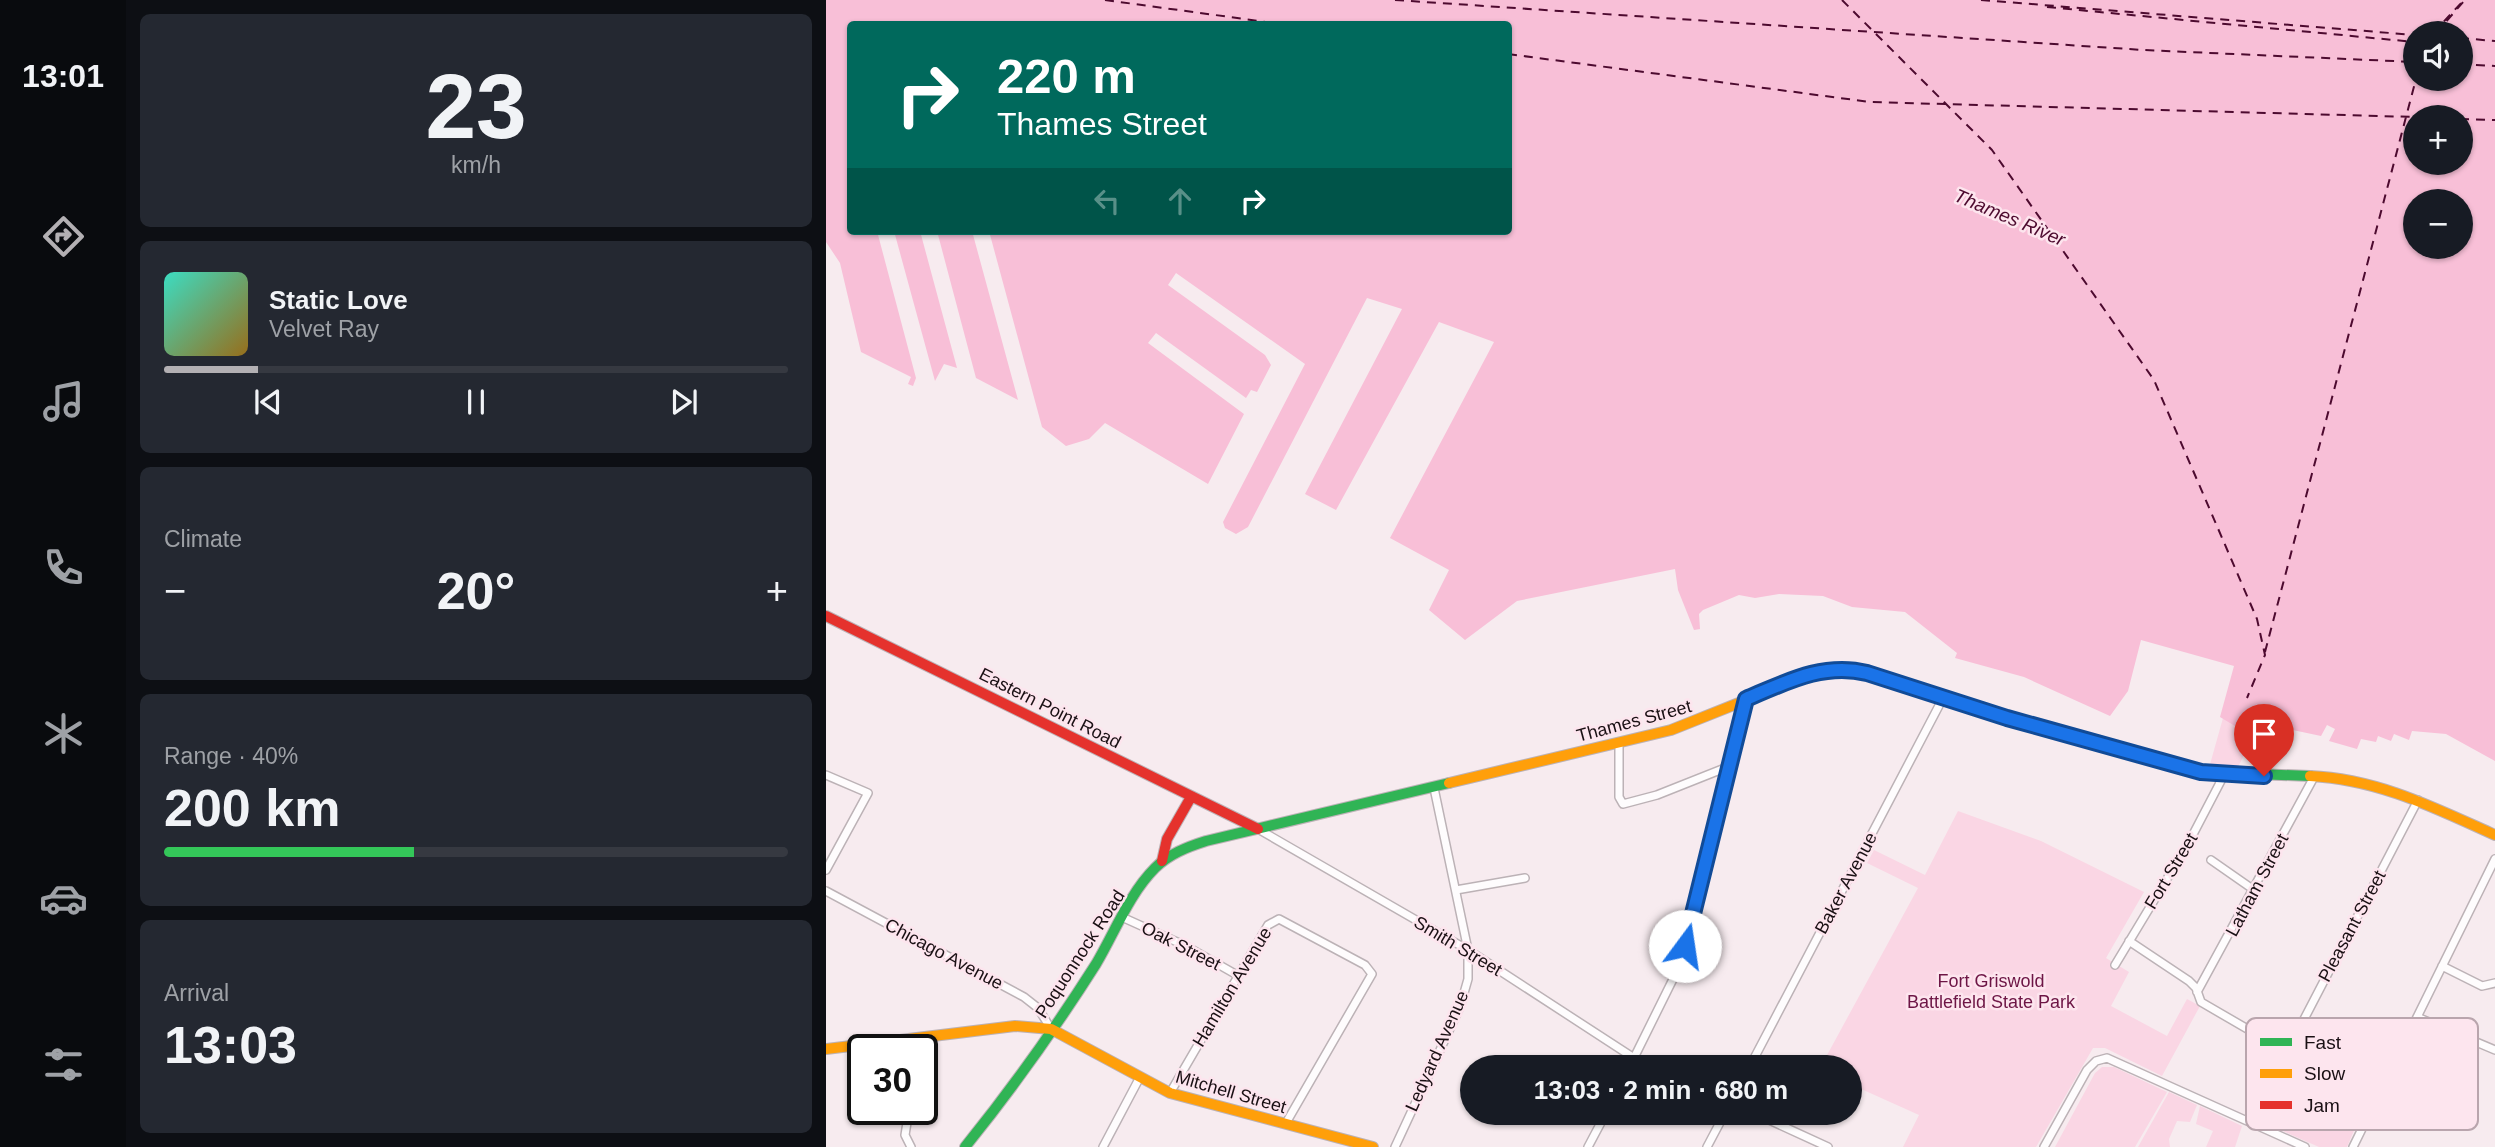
<!DOCTYPE html>
<meta charset="utf-8">
<style>
body{margin:0;font-family:Helvetica,sans-serif;background:#242831;color:#f1f3f6;height:100vh;display:flex;flex-direction:column;font-size:26px;white-space:nowrap}
*{box-sizing:border-box;margin:0}
p{font-size:23px;color:#9ea1a6}
.icon{flex:none;width:38px;height:38px;fill:none;stroke:currentColor;stroke-width:2;stroke-linecap:round;stroke-linejoin:round}
.map{position:relative;flex:1;overflow:hidden}
.drawer{display:flex;flex-direction:column;gap:14px;padding:14px;background:#0d0f14;width:700px}
.drawer>*{flex:none}
.guide{position:absolute;left:21px;top:21px;width:665px;height:214px;border-radius:7px;box-shadow:0 2px 5px #0004;background:#00695c;color:#fff;overflow:hidden}
.buttons{position:absolute;left:1577px;top:21px;display:grid;gap:14px}
.buttons a{display:grid;place-items:center;width:70px;height:70px;border-radius:50%;background:#171b24;box-shadow:0 2px 5px #0004;font-size:35px}
.speed{position:absolute;left:21px;top:1034px;display:flex;gap:14px;font-size:35px;font-weight:700;text-align:center}
.speed>*{display:grid;place-content:center;width:91px;height:91px;border-radius:50%;background:#171b24;box-shadow:0 2px 5px #0004;line-height:1}
.speed .limit{border:4px solid #111;border-radius:10px;background:#fff;color:#111}
.pin{position:absolute;display:grid;place-items:center;width:60px;height:60px;color:#fff;margin:-72px -30px;border-radius:50% 50% 50% 0;rotate:-45deg;box-shadow:0 0 7px #0007}
.pin .icon{rotate:45deg}
.me{position:absolute;width:77px;margin:-38px;rotate:14deg;stroke-linejoin:round;filter:drop-shadow(0 0 5px #0008)}
.turn{display:flex;align-items:center;gap:24px;height:147px;padding:0 35px;font-size:32px}
.turn .icon{width:91px;height:91px;stroke-width:2.5}
.turn b{display:block;font-size:49px;line-height:60px}
.lanes{display:flex;align-items:center;height:66px;padding:0 35px;background:#0003;justify-content:center;gap:35px;direction:ltr}
.lanes .off{opacity:.35}
.big{font-size:52px;font-weight:800;line-height:1.1}
.drawer .tile{flex:1;display:flex;flex-direction:column;justify-content:center;gap:10px;min-width:0;padding:0 24px;border-radius:10px;background:#242831}
.drawer .dial{align-items:center;gap:0}
.dial b{font-size:91px;line-height:1}
.song{display:flex;align-items:center;gap:21px}
.cover{width:84px;height:84px;border-radius:10px;background:linear-gradient(135deg,hsl(170 70% 55%),hsl(40 70% 35%))}
.played{height:7px;border-radius:4px;background:linear-gradient(90deg,#b3b0b3 15%,#363941 15%)}
.keys{display:flex;justify-content:space-around;direction:ltr}
.heat{display:flex;justify-content:space-between;align-items:center;font-size:38px;direction:ltr}
.charge{height:10px;border-radius:5px;background:linear-gradient(90deg,#34c759 40%,#363941 0)}
.trip{position:absolute;left:634px;top:1055px;width:402px;height:70px;border-radius:35px;background:#171b24;box-shadow:0 2px 5px #0004;font-weight:800;line-height:70px;text-align:center}
main{display:flex;flex:1;min-height:0}
.tabs{display:flex;flex-direction:column;width:126px;justify-content:space-around;align-items:center;background:#090b0e;color:#9ea1a6}
.tabs .icon{width:49px;height:49px}
.tabs .selected{color:#b3b0b3}
.tabs b{font-size:32px;color:#f1f3f6}
.map>svg:first-child{display:block}
.green{fill:#fad6e4}
.water{fill:#f8bfd7;fill-rule:evenodd}
.lines{fill:none;stroke-linecap:round;stroke-linejoin:round}
.ferry{stroke:#4d0a2f;stroke-width:2;stroke-dasharray:9 7;stroke-linecap:butt}
.street-casing{stroke:#bcb2b6;stroke-width:10}
.fast-casing{stroke:#bcb2b6;stroke-width:12}
.slow-casing{stroke:#bcb2b6;stroke-width:12}
.jam-casing{stroke:#bcb2b6;stroke-width:12}
.street{stroke:#fefcfd;stroke-width:7}
.fast{stroke:#30b455;stroke-width:10}
.slow{stroke:#ff9f0a;stroke-width:10}
.jam{stroke:#e5322d;stroke-width:10}
.route-casing{stroke:#114b97;stroke-width:18}
.route{stroke:#1a73e8;stroke-width:12}
.labels{text-anchor:middle;stroke-width:5;stroke-linejoin:round;paint-order:stroke}
.street-label{font-size:18px;fill:#1a1014;stroke:#fde5ee}
.park-label{font-size:18px;fill:#6d1545;stroke:#fde5ee}
.water-label{font-size:19px;font-style:italic;fill:#4d0a2f;stroke:#fde5ee}
.key{fill:#fde5ee;stroke:#b9a5ad;stroke-width:2}
.key-label{font-size:19px;fill:#1a1014}
</style>
<main>
<nav class="tabs">
<b>13:01</b>
<svg class="icon selected" aria-label="directions" viewBox="0 0 24 24"><path d="M12 3l9 9-9 9-9-9zM9 14v-3h6M13 9l2 2-2 2"/></svg>
<svg class="icon" aria-label="music" viewBox="0 0 24 24"><path d="M9 18V5l10-2v13"/><circle cx="6" cy="18" r="3"/><circle cx="16" cy="16" r="3"/></svg>
<svg class="icon" aria-label="phone" viewBox="0 0 24 24"><path d="M5 4h4l2 5-3 2q2 4 5 5l2-3 5 2v4C11 20 4 13 5 4z"/></svg>
<svg class="icon" aria-label="climate" viewBox="0 0 24 24"><path d="M12 3v18M4 7l16 10M4 17L20 7"/></svg>
<svg class="icon" aria-label="car" viewBox="0 0 24 24"><path d="M5 17H2v-5l4-1 3-4h7l3 4 3 1v5h-3M9 17h6M6 11h13"/><circle cx="7" cy="17" r="2"/><circle cx="17" cy="17" r="2"/></svg>
<svg class="icon" aria-label="filters" viewBox="0 0 24 24"><path d="M4 7h16M4 17h16"/><circle cx="9" cy="7" r="2"/><circle cx="15" cy="17" r="2"/></svg>
</nav>
<section class="drawer">
<div class="tile dial"><b>23</b><p>km/h</p></div>
<div class="tile">
<div class="song"><i class="cover"></i><div><b>Static Love</b><p>Velvet Ray</p></div></div>
<div class="played"></div>
<div class="keys"><svg class="icon" aria-label="previous" viewBox="0 0 24 24"><path d="M18 5L8 12l10 7zM5 5v14"/></svg><svg class="icon" aria-label="pause" viewBox="0 0 24 24"><path d="M8 5v14M16 5v14"/></svg><svg class="icon" aria-label="next" viewBox="0 0 24 24"><path d="M6 5l10 7-10 7zM19 5v14"/></svg></div>
</div>
<div class="tile"><p>Climate</p>
<div class="heat"><a>−</a><b class="big">20°</b><a>+</a></div>
</div>
<div class="tile"><p>Range · 40%</p><b class="big">200 km</b><div class="charge"></div></div>
<div class="tile"><p>Arrival</p><b class="big">13:03</b></div>
</section>
<div class="map">
<svg width="1669" height="1147" viewBox="0 0 1669 1147">
<rect width="100%" height="100%" fill="#f7ebef"/>
<!-- green -->
<path class="green" d="M 1397,718 L 1427,737 L 1410,771 L 1383,768 Z
M 1132,811 L 1215,841 L 1318,892 L 1280,958 L 1303,972 L 1285,1006 L 1341,1036 L 1361,999 L 1374,1006 L 1336,1076 L 1279,1048 L 1267,1048 L 1210,1147 L 1077,1147 L 1093,1115 L 1024,1084 L 1024,1068 L 994,1068 L 1092,888 L 1041,863 L 1048,850 L 1099,875 Z
M 1455,1051 L 1501,1089 L 1538,1107 L 1521,1147 L 1493,1147 L 1423,1116 Z
M 1288,1067 L 1341,1092 L 1309,1147 L 1229,1147 L 1269,1073 L 1276,1067 Z
M 1343,1092 L 1371,1105 L 1364,1122 L 1351,1121 L 1343,1139 L 1344,1147 L 1312,1147 Z
M 1374,1106 L 1416,1126 L 1409,1147 L 1380,1147 L 1387,1131 L 1370,1124 Z"/>
<!-- water -->
<path class="water" d="M 0,0 L 1669,0 L 1669,761 L 1620,734 L 1586,731 L 1583,740 L 1568,734 L 1565,741 L 1552,736 L 1550,742 L 1535,739 L 1531,749 L 1503,741 L 1509,729 L 1501,725 L 1495,736 L 1462,729 L 1427,737 L 1394,717 L 1408,666 L 1315,640 L 1302,691 L 1284,716 L 1198,677 L 1129,658 L 1131,653 L 1079,612 L 1026,607 L 997,596 L 953,594 L 929,598 L 913,595 L 877,610 L 873,614 L 874,629 L 868,630 L 852,590 L 849,569 L 691,601 L 639,640 L 603,610 L 623,570 L 564,538 L 668,342 L 613,322 L 510,510 L 479,494 L 576,309 L 541,298 L 422,527 L 410,534 L 399,528 L 397,522 L 479,364 L 350,273 L 342,285 L 439,355 L 445,365 L 431,392 L 425,390 L 420,398 L 330,333 L 322,343 L 418,414 L 382,484 L 279,423 L 263,439 L 240,446 L 216,427 L 163,231 L 682,231 L 682,24 L 24,24 L 24,231 L 51,231 L 90,378 L 87,386 L 82,384 L 85,377 L 35,352 L 14,263 L 0,242 ZM 1589,33 L 1634,33 L 1634,79 L 1589,79 ZM 1589,117 L 1634,117 L 1634,163 L 1589,163 ZM 1589,201 L 1634,201 L 1634,247 L 1589,247 Z
M 68,231 L 94,231 L 131,368 L 118,364 L 109,381 Z
M 111,231 L 146,231 L 192,400 L 150,378 Z"/>
<g class="lines">
<!-- ferry -->
<path class="ferry" d="M 279,0 L 455,24
M 569,0 L 1317,50 L 1589,62
M 1016,0 L 1166,150 L 1328,380 L 1431,619 L 1439,655 L 1421,698
M 1155,0 L 1589,35
M 1221,7 L 1589,42
M 1607,33 L 1638,0
M 1610,33 L 1639,0
M 1634,38 L 1669,41
M 682,54 L 1044,102 L 1589,117
M 1634,64 L 1669,66
M 1634,119 L 1669,120
M 1439,652 L 1590,79"/>
<!-- street casing -->
<g class="street-casing">
<path id="street" d="M 793,743 L 793,797 L 797,804 L 831,795 L 904,766
M 0,775 L 42,793 L 0,870
M 432,829 L 642,950 L 808,1058 L 828,1068
M 1385,860 L 1428,890
M 630,890 L 699,878
M 0,891 L 198,997 L 212,1008 L 225,1029
M 298,918 L 360,946 L 411,975
M 1303,941 L 1363,981 L 1370,988 L 1375,1002 L 1461,1052 L 1501,1085 L 1546,1107
M 1289,965 L 1362,844 L 1398,775
M 1616,966 L 1656,986 L 1669,983
M 1371,992 L 1488,777
M 1591,1017 L 1669,1050
M 1461,1052 L 1592,800
M 803,1068 L 854,965 L 920,699
M 923,1068 L 1117,698
M 344,1093 L 442,925 L 453,919 L 539,965 L 546,974 L 460,1123
M 83,1110 L 79,1135 L 85,1147
M 928,1113 L 1002,1147
M 277,1147 L 314,1077
M 569,1147 L 634,1007 L 642,979 L 642,950 L 608,788
M 762,1147 L 780,1113
M 881,1147 L 899,1113
M 1218,1147 L 1261,1070 L 1270,1061 L 1281,1058 L 1479,1147
M 1527,1147 L 1669,859"/>
</g>
<!-- fast casing -->
<g class="fast-casing">
<path id="fast" d="M 1123,699 L 1375,772 L 1484,776
M 139,1147 C 186,1089 230,1027 270,964 C 289,932 303,894 329,868 C 343,854 361,847 380,841 L 623,783"/>
</g>
<!-- slow casing -->
<g class="slow-casing">
<path id="slow" d="M 1484,776 C 1552,779 1609,808 1669,835
M 623,783 L 845,730 L 993,671 L 1019,668 L 1123,699
M 0,1049 L 189,1026 L 225,1029 L 344,1093 L 547,1147"/>
</g>
<!-- jam casing -->
<g class="jam-casing">
<path id="jam" d="M 0,616 L 432,829
M 336,861 L 341,839 L 365,797"/>
</g>
<!-- street -->
<use href="#street" class="street"/>
<!-- fast -->
<use href="#fast" class="fast"/>
<!-- slow -->
<use href="#slow" class="slow"/>
<!-- jam -->
<use href="#jam" class="jam"/>
</g>
<g class="lines">
<!-- route casing -->
<g class="route-casing">
<path id="route" d="M 859,946 L 920,699 C 960,682 998,662 1041,673 L 1181,718 L 1375,772 L 1438,776"/>
</g>
<!-- route -->
<use href="#route" class="route"/>
</g>
<g class="labels">
<!-- street labels -->
<g class="street-label">
<text transform="translate(224 708) rotate(27)" y="6">Eastern Point Road</text>
<text transform="translate(808 721) rotate(-15)" y="6">Thames Street</text>
<text transform="translate(1345 871) rotate(-59)" y="6">Fort Street</text>
<text transform="translate(1020 883) rotate(-62)" y="6">Baker Avenue</text>
<text transform="translate(1431 885) rotate(-62)" y="6">Latham Street</text>
<text transform="translate(1526 926) rotate(-62)" y="6">Pleasant Street</text>
<text transform="translate(355 946) rotate(27)" y="6">Oak Street</text>
<text transform="translate(632 946) rotate(31)" y="6">Smith Street</text>
<text transform="translate(118 954) rotate(28)" y="6">Chicago Avenue</text>
<text transform="translate(254 954) rotate(-57)" y="6">Poquonnock Road</text>
<text transform="translate(406 987) rotate(-59)" y="6">Hamilton Avenue</text>
<text transform="translate(611 1051) rotate(-66)" y="6">Ledyard Avenue</text>
<text transform="translate(405 1092) rotate(16)" y="6">Mitchell Street</text>
</g>
<!-- park labels -->
<g class="park-label">
<text x="1165" y="987">Fort Griswold<tspan x="1165" dy="21">Battlefield State Park</tspan></text>
</g>
<!-- water labels -->
<g class="water-label">
<text transform="translate(1184 217) rotate(23)" y="7">Thames River</text>
</g>
</g>
<!-- legend -->
<rect x="1420" y="1018" width="232" height="112" rx="10" class="key"/>
<rect x="1434" y="1038" width="32" height="8" fill="#30b455"/>
<rect x="1434" y="1069" width="32" height="9" fill="#ff9f0a"/>
<rect x="1434" y="1101" width="32" height="8" fill="#e5322d"/>
<g class="key-label">
<text x="1478" y="1049">Fast</text>
<text x="1478" y="1080">Slow</text>
<text x="1478" y="1112">Jam</text>
</g>
</svg>
<div class="buttons">
<a><svg class="icon" aria-label="sound" viewBox="0 0 24 24"><path d="M4 9h4l5-4v14l-5-4H4zM17 9q2 3 0 6"/></svg></a>
<a>+</a>
<a>−</a>
</div>
<div class="speed"><div class="limit">30</div></div>
<div class="pin" style="left:1438px;top:776px;background:#d93025"><svg class="icon" aria-label="arrive" viewBox="0 0 24 24"><path d="M6 21V4h12l-3 4 3 4H6"/></svg></div>
<svg class="me" style="left:859px;top:946px" viewBox="-20 -20 40 40"><circle r="19" fill="#fff"/><path d="M0-13L10 11 0 6-10 11z" fill="#1a73e8"/></svg>
<div class="trip">13:03 · 2 min · 680 m</div>
<div class="guide">
<div class="turn"><svg class="icon" aria-label="right" viewBox="0 0 24 24"><path d="M7 20v-9h11M14 6l5 5-5 5"/></svg><div><b>220 m</b>Thames Street</div></div>
<div class="lanes"><svg class="icon off" aria-label="left" viewBox="0 0 24 24"><path d="M17 20v-9H6M10 6l-5 5 5 5"/></svg><svg class="icon off" aria-label="ahead" viewBox="0 0 24 24"><path d="M12 20V5M6 11l6-6 6 6"/></svg><svg class="icon" aria-label="right" viewBox="0 0 24 24"><path d="M7 20v-9h11M14 6l5 5-5 5"/></svg></div>
</div>
</div>
</main>
